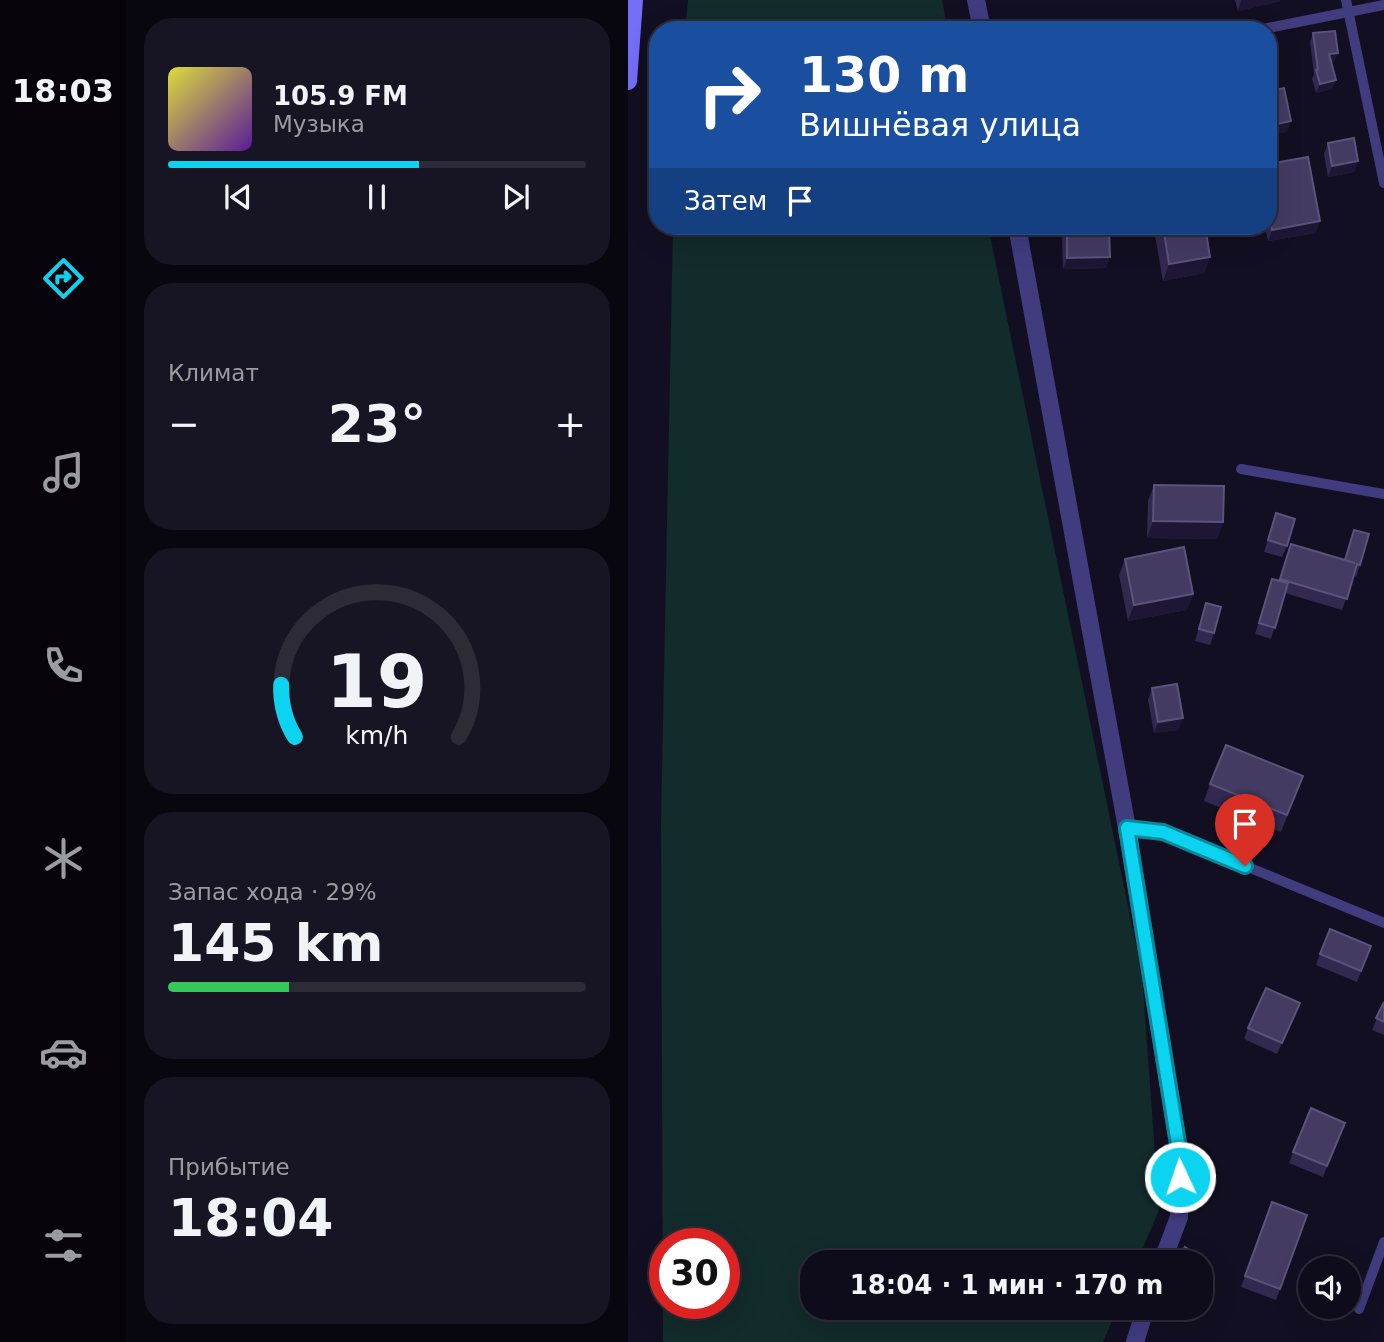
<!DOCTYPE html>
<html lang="ru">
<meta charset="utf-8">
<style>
body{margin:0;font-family:"DejaVu Sans",sans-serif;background:#171423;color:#f1f3f6;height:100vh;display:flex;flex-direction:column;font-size:26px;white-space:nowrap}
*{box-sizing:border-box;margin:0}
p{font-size:23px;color:#9b9ba2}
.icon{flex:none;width:38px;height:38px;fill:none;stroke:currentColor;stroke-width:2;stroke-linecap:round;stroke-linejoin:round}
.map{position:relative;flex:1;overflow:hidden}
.side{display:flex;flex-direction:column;gap:18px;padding:18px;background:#08060e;width:502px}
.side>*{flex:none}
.banner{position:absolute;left:21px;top:21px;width:628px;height:214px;border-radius:28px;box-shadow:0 7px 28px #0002,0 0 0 2px #2e2b39;background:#1a4fa0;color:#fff;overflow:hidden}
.tools{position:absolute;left:670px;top:1256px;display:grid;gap:14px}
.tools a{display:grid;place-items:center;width:63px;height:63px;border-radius:50%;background:#0e0b1a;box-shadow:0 7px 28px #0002,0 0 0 2px #2e2b39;font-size:35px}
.speed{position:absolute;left:21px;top:1228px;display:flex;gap:14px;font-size:35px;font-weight:700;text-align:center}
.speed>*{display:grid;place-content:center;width:91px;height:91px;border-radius:50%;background:#0e0b1a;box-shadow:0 7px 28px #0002,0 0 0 2px #2e2b39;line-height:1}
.speed .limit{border:10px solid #d22;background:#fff;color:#111}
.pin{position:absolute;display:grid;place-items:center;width:60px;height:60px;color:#fff;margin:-72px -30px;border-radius:50% 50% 50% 0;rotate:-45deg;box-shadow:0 0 7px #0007}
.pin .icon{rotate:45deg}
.me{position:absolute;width:77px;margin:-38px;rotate:357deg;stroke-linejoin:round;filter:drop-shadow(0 0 5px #0008)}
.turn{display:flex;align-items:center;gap:24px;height:147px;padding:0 35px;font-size:32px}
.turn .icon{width:91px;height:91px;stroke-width:2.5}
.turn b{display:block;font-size:49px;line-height:60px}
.then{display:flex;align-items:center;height:66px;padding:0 35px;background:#0003;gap:14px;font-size:26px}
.big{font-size:52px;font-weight:800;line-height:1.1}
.side .tile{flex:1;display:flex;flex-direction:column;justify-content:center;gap:10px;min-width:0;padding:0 24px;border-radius:28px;background:#171423}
.side .dial{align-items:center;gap:0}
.dial svg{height:182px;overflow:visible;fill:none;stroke:#2e2b39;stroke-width:7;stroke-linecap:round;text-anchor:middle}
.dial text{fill:#f1f3f6;stroke:none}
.song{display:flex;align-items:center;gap:21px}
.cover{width:84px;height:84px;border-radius:10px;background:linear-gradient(135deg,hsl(60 70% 55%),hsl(270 70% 35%))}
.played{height:7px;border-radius:4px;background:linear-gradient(90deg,#0cd3ef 60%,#2e2b39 60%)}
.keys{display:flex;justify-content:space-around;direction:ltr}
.heat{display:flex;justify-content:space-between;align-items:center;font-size:38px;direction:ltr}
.charge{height:10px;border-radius:5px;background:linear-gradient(90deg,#34c759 29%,#2e2b39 0)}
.trip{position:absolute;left:172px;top:1250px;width:413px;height:70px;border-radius:28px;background:#0e0b1a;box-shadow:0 7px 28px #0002,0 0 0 2px #2e2b39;font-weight:800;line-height:70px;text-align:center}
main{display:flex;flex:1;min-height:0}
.tabs{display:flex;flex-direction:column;width:126px;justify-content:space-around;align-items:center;background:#06040a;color:#9b9ba2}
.tabs .icon{width:49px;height:49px}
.tabs .selected{color:#0cd3ef}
.tabs b{font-size:32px;color:#f1f3f6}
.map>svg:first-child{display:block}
.green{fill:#122b2b;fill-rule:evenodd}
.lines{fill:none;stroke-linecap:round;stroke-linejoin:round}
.lane{stroke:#403c7e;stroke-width:10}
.street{stroke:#403c7e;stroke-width:18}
.secondary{stroke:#746ef8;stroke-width:18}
.wall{fill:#31294f}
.shaded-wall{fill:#1d1735}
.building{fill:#433b62;stroke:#5a537a;stroke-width:2}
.route-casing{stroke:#08899b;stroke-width:18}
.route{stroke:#0cd3ef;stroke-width:12}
</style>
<main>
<nav class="tabs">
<b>18:03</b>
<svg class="icon selected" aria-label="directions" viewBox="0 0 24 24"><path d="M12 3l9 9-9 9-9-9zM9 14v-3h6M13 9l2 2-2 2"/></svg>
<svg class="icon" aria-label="music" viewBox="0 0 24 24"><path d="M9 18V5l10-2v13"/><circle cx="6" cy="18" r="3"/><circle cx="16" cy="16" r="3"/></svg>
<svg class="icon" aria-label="phone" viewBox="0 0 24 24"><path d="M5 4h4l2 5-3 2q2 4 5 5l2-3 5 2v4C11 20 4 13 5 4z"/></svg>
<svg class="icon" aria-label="climate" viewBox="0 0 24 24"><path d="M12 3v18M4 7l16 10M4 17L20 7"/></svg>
<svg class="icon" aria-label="car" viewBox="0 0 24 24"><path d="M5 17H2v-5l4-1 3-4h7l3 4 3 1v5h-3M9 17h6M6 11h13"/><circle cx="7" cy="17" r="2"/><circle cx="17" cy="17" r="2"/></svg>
<svg class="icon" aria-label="filters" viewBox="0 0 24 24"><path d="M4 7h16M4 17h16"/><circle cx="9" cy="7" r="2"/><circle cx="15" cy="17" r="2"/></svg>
</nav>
<section class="side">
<div class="tile">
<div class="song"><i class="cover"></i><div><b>105.9 FM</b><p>Музыка</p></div></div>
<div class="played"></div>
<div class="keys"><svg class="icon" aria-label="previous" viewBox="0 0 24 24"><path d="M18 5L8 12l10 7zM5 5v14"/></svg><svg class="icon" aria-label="pause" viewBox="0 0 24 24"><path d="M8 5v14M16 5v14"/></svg><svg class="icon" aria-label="next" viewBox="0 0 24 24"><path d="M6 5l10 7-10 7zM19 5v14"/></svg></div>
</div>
<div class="tile"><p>Климат</p>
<div class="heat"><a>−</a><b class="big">23°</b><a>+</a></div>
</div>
<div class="tile dial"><svg viewBox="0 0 100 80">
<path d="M14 69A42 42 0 1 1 86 69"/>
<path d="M14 69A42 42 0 0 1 8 46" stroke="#0cd3ef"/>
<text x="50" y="56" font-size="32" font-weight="700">19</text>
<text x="50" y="72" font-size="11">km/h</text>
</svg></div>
<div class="tile"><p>Запас хода · 29%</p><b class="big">145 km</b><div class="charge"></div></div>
<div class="tile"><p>Прибытие</p><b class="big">18:04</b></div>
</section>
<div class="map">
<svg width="756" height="1342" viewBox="0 0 756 1342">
<rect width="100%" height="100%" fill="#120f22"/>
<!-- green -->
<path class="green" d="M 60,0 L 314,0 L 320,30 L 57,30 Z
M 45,226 L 360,226 L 514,974 L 531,1210 L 509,1262 L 184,1262 L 184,1307 L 490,1307 L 475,1342 L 35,1342 L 33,822 ZM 37,1244 L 96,1244 L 96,1304 L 37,1304 Z"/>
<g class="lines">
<!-- lane -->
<path class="lane" d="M 718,0 L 756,183
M 630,30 L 756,5
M 613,469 L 756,494
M 499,828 L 535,832 L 756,923
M 731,1309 L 756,1242"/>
<!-- street -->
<path class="street" d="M 348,0 L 354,30
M 389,226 L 499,828 L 552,1156 L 551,1217 L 534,1262
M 507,1342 L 518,1307"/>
<!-- secondary -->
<path class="secondary" d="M 0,81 L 6,0"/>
</g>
<!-- wall -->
<path class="wall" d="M 607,0 L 652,0 L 652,1 L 610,11 Z
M 685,33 L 706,62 L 703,63 L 708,80 L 704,89 L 688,93 L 684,79 L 686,74 L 682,42 Z
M 700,143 L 730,161 L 726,172 L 700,177 L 696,154 Z
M 640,164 L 688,233 L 640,241 L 637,226 L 640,226 Z
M 530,226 L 577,226 L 582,257 L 576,273 L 535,281 L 527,235 Z
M 439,227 L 478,268 L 435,269 L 434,239 Z
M 526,485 L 595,522 L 589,539 L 519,538 L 520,501 Z
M 648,513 L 659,546 L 654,557 L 636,552 Z
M 726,530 L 732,565 L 728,577 L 726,576 L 714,610 L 657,593 L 643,639 L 627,634 L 644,579 L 651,580 L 663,544 L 716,560 Z
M 497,559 L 565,594 L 559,610 L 500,621 L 491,575 Z
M 578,603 L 586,633 L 582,645 L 567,641 Z
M 524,688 L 551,730 L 526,733 L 520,700 Z
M 675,776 L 653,832 L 576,801 L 582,784 Z
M 743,946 L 729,982 L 688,965 L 692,954 Z
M 756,1002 L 756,1035 L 744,1030 Z
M 668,1014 L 649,1054 L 616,1039 L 620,1028 Z
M 717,1123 L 695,1177 L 661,1163 L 665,1152 Z
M 644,1202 L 679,1215 L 648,1300 L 613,1287 Z"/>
<!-- shaded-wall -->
<path class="shaded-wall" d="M 613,0 L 652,0 L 652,1 L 610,11 Z
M 710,53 L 706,62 L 697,63 L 701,54 Z
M 708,80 L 704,89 L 688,93 L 692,84 Z
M 663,121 L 659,132 L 640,136 L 640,126 Z
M 730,161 L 726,172 L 700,177 L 704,166 Z
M 692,221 L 688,233 L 640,241 L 644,230 Z
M 482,257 L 478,268 L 435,269 L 439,258 Z
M 582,257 L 576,273 L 535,281 L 541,264 Z
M 525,521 L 595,522 L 589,539 L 519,538 Z
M 565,594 L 559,610 L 500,621 L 506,605 Z
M 555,718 L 551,730 L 526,733 L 530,722 Z
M 672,1003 L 668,1014 L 649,1054 L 654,1043 Z"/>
<!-- building -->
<path class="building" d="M 707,31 L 710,53 L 701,54 L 708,80 L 692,84 L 688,70 L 690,69 L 685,33 Z
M 656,88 L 663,121 L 640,126 L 640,92 Z
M 726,138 L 730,161 L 704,166 L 700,143 Z
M 680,157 L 692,221 L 644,230 L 640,209 L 640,164 Z
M 481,226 L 482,257 L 439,258 L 439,227 Z
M 535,226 L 577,226 L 582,257 L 541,264 Z
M 526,485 L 596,486 L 595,522 L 525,521 Z
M 648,513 L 667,519 L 659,546 L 640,540 Z
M 726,530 L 741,534 L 732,565 L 729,564 L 719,599 L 652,579 L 663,544 L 727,563 L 717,560 Z
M 556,547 L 565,594 L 506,605 L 497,559 Z
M 644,579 L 660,583 L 647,628 L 631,623 Z
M 578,603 L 593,607 L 586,633 L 571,629 Z
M 549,684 L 555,718 L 530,722 L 524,688 Z
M 598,745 L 675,776 L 659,815 L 582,784 Z
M 702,929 L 743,946 L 733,971 L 692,954 Z
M 638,988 L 672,1003 L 654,1043 L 620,1028 Z
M 756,1002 L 756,1022 L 748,1018 Z
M 683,1108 L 717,1123 L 699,1166 L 665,1152 Z
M 644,1202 L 679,1215 L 652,1289 L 617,1276 Z
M 557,1247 L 576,1260 L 572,1265 L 572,1262 L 547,1262 Z"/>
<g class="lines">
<!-- route casing -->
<g class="route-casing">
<path id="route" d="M 552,1177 L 552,1156 L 499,828 L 535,832 L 617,866"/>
</g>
<!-- route -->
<use href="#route" class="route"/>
</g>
</svg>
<div class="tools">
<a><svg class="icon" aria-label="sound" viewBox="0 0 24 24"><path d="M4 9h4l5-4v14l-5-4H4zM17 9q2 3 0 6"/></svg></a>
</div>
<div class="speed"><div class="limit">30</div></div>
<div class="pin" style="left:617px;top:866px;background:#d93025"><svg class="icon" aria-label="arrive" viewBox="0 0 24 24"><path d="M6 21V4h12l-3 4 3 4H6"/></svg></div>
<svg class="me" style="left:552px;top:1177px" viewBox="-20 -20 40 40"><circle r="17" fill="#0cd3ef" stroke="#fff" stroke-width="3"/><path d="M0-11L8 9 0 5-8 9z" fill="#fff"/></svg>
<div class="trip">18:04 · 1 мин · 170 m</div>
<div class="banner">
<div class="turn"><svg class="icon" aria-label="right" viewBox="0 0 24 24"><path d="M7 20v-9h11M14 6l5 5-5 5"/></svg><div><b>130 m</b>Вишнёвая улица</div></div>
<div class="then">Затем<svg class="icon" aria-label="arrive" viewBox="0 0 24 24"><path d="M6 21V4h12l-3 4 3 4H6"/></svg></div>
</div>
</div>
</main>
